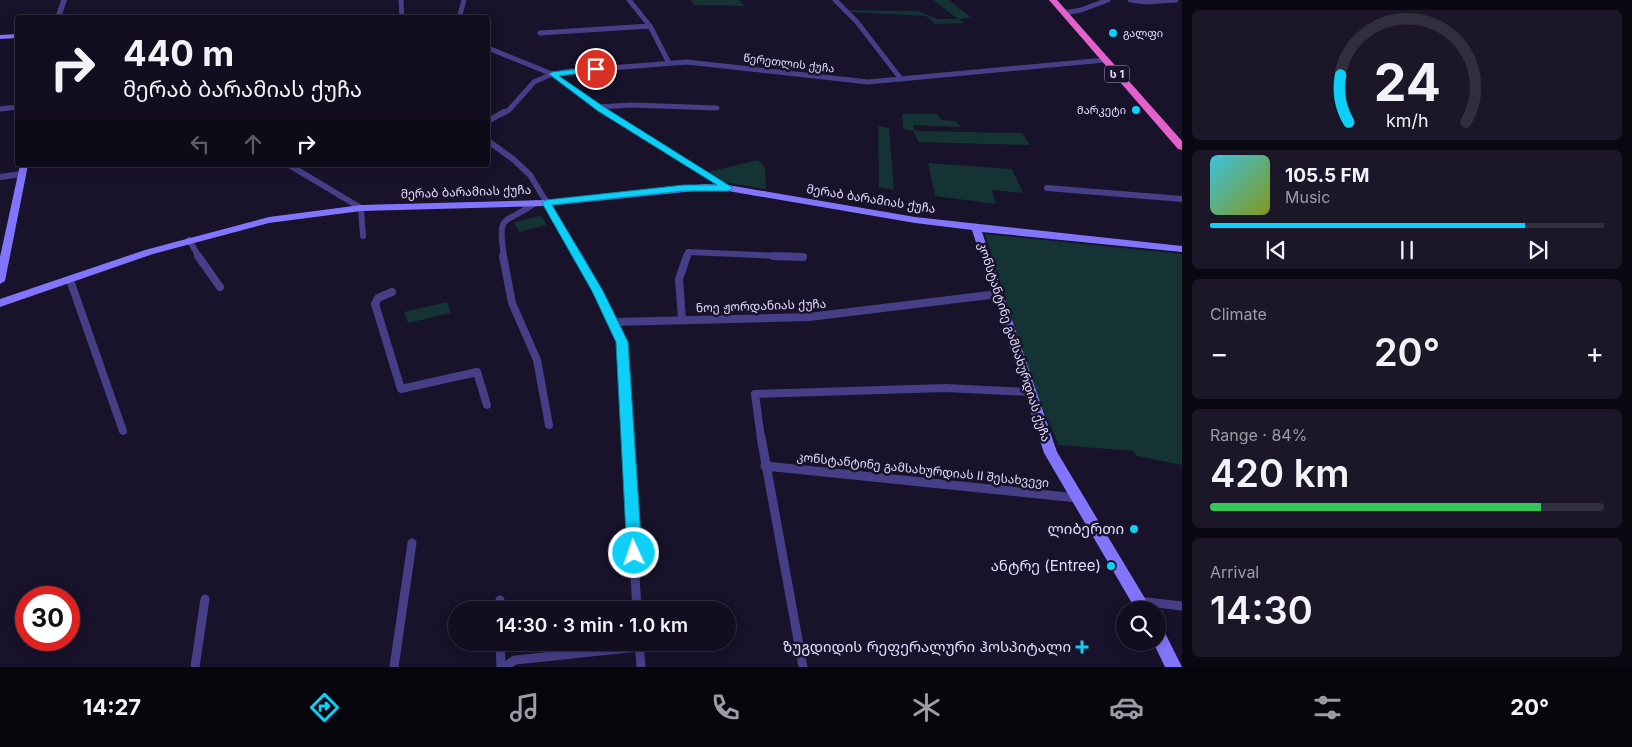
<!DOCTYPE html>
<meta charset="utf-8">
<style>
body{margin:0;font-family:Inter,"Noto Sans Georgian",sans-serif;background:#1b1729;color:#f1f3f6;height:100vh;display:flex;flex-direction:column;font-size:19px;white-space:nowrap}
*{box-sizing:border-box;margin:0}
p{font-size:16px;color:#9c9ca5}
.icon{flex:none;width:28px;height:28px;fill:none;stroke:currentColor;stroke-width:2;stroke-linecap:round;stroke-linejoin:round}
.map{position:relative;flex:1;overflow:hidden}
.panel{display:flex;flex-direction:column;gap:10px;padding:10px;background:#0a0812;width:450px}
.panel>*{flex:none}
.banner{position:absolute;left:15px;top:15px;width:475px;height:152px;border-radius:5px;box-shadow:0 2px 12px #0003,0 0 0 1px #312e3e;background:#120e20;color:#f1f3f6;overflow:hidden}
.controls{position:absolute;left:1116px;top:601px;display:grid;gap:10px}
.controls a{display:grid;place-items:center;width:50px;height:50px;border-radius:50%;background:#120e20;box-shadow:0 2px 12px #0003,0 0 0 1px #312e3e;font-size:25px}
.speed{position:absolute;left:15px;top:586px;display:flex;gap:10px;font-size:25px;font-weight:700;text-align:center}
.speed>*{display:grid;place-content:center;width:65px;height:65px;border-radius:50%;background:#120e20;box-shadow:0 2px 12px #0003,0 0 0 1px #312e3e;line-height:1}
.speed .limit{border:8px solid #d22;background:#fff;color:#111}
.pin{position:absolute;display:grid;place-items:center;width:42px;height:42px;color:#fff;margin:-21px;border:2px solid #fff;border-radius:50%;box-shadow:0 1px 5px #0007}
.me{position:absolute;width:55px;margin:-28px;rotate:357deg;stroke-linejoin:round;filter:drop-shadow(0 0 4px #0008)}
.turn{display:flex;align-items:center;gap:18px;height:105px;padding:0 25px;font-size:22px}
.turn .icon{width:65px;height:65px;stroke-width:2.5}
.turn b{display:block;font-size:35px;line-height:42px}
.lanes{display:flex;align-items:center;height:48px;padding:0 25px;background:#0003;justify-content:center;gap:25px;direction:ltr}
.lanes .off{opacity:.35}
.big{font-size:38px;font-weight:600;line-height:1.1}
.panel .card{flex:1;display:flex;flex-direction:column;justify-content:center;gap:8px;min-width:0;padding:0 18px;border-radius:8px;background:#1b1729}
.panel .dial{align-items:center;gap:0}
.dial svg{height:130px;overflow:visible;fill:none;stroke:#312e3e;stroke-width:7;stroke-linecap:round;text-anchor:middle}
.dial text{fill:#f1f3f6;stroke:none}
.song{display:flex;align-items:center;gap:15px}
.cover{width:60px;height:60px;border-radius:8px;background:linear-gradient(135deg,hsl(190 70% 55%),hsl(70 70% 35%))}
.played{height:5px;border-radius:2px;background:linear-gradient(90deg,#0dcff8 80%,#312e3e 80%)}
.keys{display:flex;justify-content:space-around;direction:ltr}
.heat{display:flex;justify-content:space-between;align-items:center;font-size:28px;direction:ltr}
.charge{height:8px;border-radius:4px;background:linear-gradient(90deg,#34c759 84%,#312e3e 0)}
.trip{position:absolute;left:448px;top:601px;width:288px;height:50px;border-radius:25px;background:#120e20;box-shadow:0 2px 12px #0003,0 0 0 1px #312e3e;font-weight:600;line-height:50px;text-align:center}
.dock{display:flex;height:80px;justify-content:space-around;align-items:center;background:#07060d;color:#9c9ca5}
.dock .icon{width:35px;height:35px}
.dock .on{color:#0dcff8}
.dock b{font-size:22px;color:#f1f3f6}
main{display:flex;flex:1;min-height:0}
.map>svg:first-child{display:block}
.green{fill:#153234}
.lines{fill:none;stroke-linecap:round;stroke-linejoin:round}
.minor-far3{stroke:#463e87;stroke-width:5}
.minor-far2{stroke:#463e87;stroke-width:6}
.minor-far1{stroke:#463e87;stroke-width:8}
.minor{stroke:#463e87;stroke-width:9}
.tertiary{fill:#463e87;fill-rule:evenodd}
.secondary{fill:#8375fb;fill-rule:evenodd}
.trunk{fill:#e460ca;fill-rule:evenodd}
.route{fill:#0dcff8;stroke:#0887a1}
.poi-dot{fill:#0dcff8;stroke:#18122a;stroke-width:2}
.labels{text-anchor:middle;stroke-width:5;stroke-linejoin:round;paint-order:stroke}
.far-poi-label{font-size:11px;fill:#e2dbfe;stroke:#18122a;text-anchor:start}
.far-street-label{font-size:11px;fill:#e2dbfe;stroke:#18122a}
.shield{fill:#18122a;stroke:#a59fbe;stroke-width:1}
.shield-label{font-size:11px;font-weight:bold;fill:#e2dbfe}
.street-label{font-size:12px;fill:#e2dbfe;stroke:#18122a}
.near-poi-label{font-size:15px;fill:#e2dbfe;stroke:#18122a;text-anchor:end}
</style>
<main>
<div class="map">
<svg width="1182" height="667" viewBox="0 0 1182 667">
<rect width="100%" height="100%" fill="#18122a"/>
<!-- green -->
<path class="green" d="M 691,0 L 739,0 L 745,6 L 694,5 Z
M 933,0 L 949,0 L 972,18 L 959,19 L 964,23 L 935,24 L 926,16 L 847,12 L 845,10 L 917,11 L 938,19 L 958,19 Z
M 902,114 L 937,114 L 942,120 L 956,121 L 960,127 L 913,125 L 915,131 L 1022,133 L 1030,145 L 919,142 L 913,131 L 903,129 Z
M 878,126 L 889,128 L 894,190 L 879,187 Z
M 758,160 L 765,168 L 766,189 L 717,181 L 704,173 Z
M 928,163 L 1012,169 L 1023,193 L 992,190 L 996,204 L 935,196 Z
M 541,216 L 547,225 L 519,232 L 514,222 Z
M 985,234 L 1182,254 L 1182,465 L 1137,456 L 1133,451 L 1059,445 L 1035,392 Z
M 447,302 L 451,313 L 408,323 L 404,312 Z"/>
<g class="lines">
<!-- minor-far3 -->
<path class="minor-far3" d="M 401,0 L 402,18
M 629,0 L 650,26 L 669,63
M 835,0 L 857,22 L 901,79
M 1130,0 L 1146,2 L 1176,0
M 1064,13 L 1081,10 L 1108,0
M 459,18 L 464,0
M 540,33 L 650,26
M 488,48 L 552,74 L 608,114
M 597,107 L 632,105 L 717,108
M 0,109 L 18,107
M 502,114 L 509,110 L 534,82 L 552,74 L 572,71 L 687,62 L 868,82 L 1105,60"/>
<!-- minor-far2 -->
<path class="minor-far2" d="M 606,112 L 728,188
M 488,121 L 504,112
M 488,141 L 513,159 L 530,175 L 580,257
M 289,165 L 361,208 L 363,236
M 0,177 L 22,174
M 1047,188 L 1182,199
M 189,240 L 199,257
M 504,257 C 497,211 504,226 535,203
M 686,257 L 688,252 L 802,257"/>
<!-- minor-far1 -->
<path class="minor-far1" d="M 198,256 L 220,287
M 503,256 L 512,303 L 537,360 L 549,425
M 579,256 L 614,322 L 622,342 L 627,438
M 773,256 L 803,257
M 70,280 L 123,431
M 392,292 L 378,298 L 375,304 L 401,389 L 477,372 L 487,405
M 682,320 L 679,279 L 687,256
M 614,322 L 809,317 L 998,294
M 761,438 L 755,394 L 945,388 L 1030,392"/>
<!-- minor -->
<path class="minor" d="M 627,437 L 637,610
M 761,437 L 803,667
M 765,466 L 1078,498
M 500,600 L 500,610
M 1139,601 L 1182,606
M 500,642 L 501,667
M 639,642 L 641,667
M 195,667 L 205,599
M 394,667 L 412,543
M 504,667 L 515,660 L 639,647"/>
<!-- tertiary -->
<path class="tertiary" d="M 61,0 L 67,0 L 61,18 L 55,18 Z"/>
<!-- secondary -->
<path class="secondary" d="M 18,34 L 18,38 L 0,39 L 0,35 Z
M 20,165 L 28,165 L 5,281 L 0,284 L 0,257 Z
M 705,184 L 728,185 L 915,217 L 1182,246 L 1182,252 L 982,232 L 1057,452 L 1152,610 L 1136,610 L 1044,453 L 972,230 L 915,223 L 728,191 L 705,190 L 546,206 L 361,211 L 269,223 L 153,254 L 0,307 L 0,299 L 145,250 L 269,217 L 361,205 L 546,200 Z
M 1158,628 L 1164,631 L 1182,667 L 1165,667 L 1153,642 L 1158,642 Z"/>
<!-- trunk -->
<path class="trunk" d="M 1049,0 L 1057,0 L 1182,141 L 1182,150 L 1178,149 Z"/>
</g>
<!-- route -->
<path class="route" d="M 596,67 L 598,67 L 598,71 L 559,76 L 604,107 L 733,188 L 728,191 L 684,191 L 552,205 L 603,291 L 628,342 L 642,553 L 640,557 L 634,559 L 629,557 L 627,553 L 616,342 L 592,291 L 542,203 L 546,200 L 684,185 L 717,185 L 598,111 L 549,74 L 552,72 Z"/>
<!-- markers -->
<g class="poi-dot">
<circle cx="1113" cy="33" r="5"/>
<circle cx="1136" cy="110" r="5"/>
<circle cx="1134" cy="529" r="5"/>
<circle cx="1111" cy="566" r="5"/>
<path d="M1079.5 639.5h5v5h5v5h-5v5h-5v-5h-5v-5h5z"/>
</g>
<g class="labels">
<!-- far-poi labels -->
<g class="far-poi-label">
<text x="1123" y="37">გალფი</text>
<text x="1126" y="114" text-anchor="end">მარკეტი</text>
</g>
<!-- far-street labels -->
<g class="far-street-label">
<text transform="translate(789 63) rotate(7)" y="4">წერეთლის ქუჩა</text>
</g>
<!-- shield labels -->
<rect class="shield" x="1104.5" y="65.5" width="25" height="17" rx="4"/>
<g class="shield-label">
<text x="1117" y="78">ს 1</text>
</g>
<!-- street labels -->
<g class="street-label">
<text transform="translate(466 192) rotate(-2)" y="4">მერაბ ბარამიას ქუჩა</text>
<text transform="translate(871 199) rotate(9)" y="4">მერაბ ბარამიას ქუჩა</text>
<text transform="translate(761 306) rotate(-2)" y="4">ნოე ჟორდანიას ქუჩა</text>
<text transform="translate(1014 342) rotate(72)" y="4">კონსტანტინე გამსახურდიას ქუჩა</text>
<text transform="translate(923 470) rotate(6)" y="4">კონსტანტინე გამსახურდიას II შესახვევი</text>
</g>
<!-- near-poi labels -->
<g class="near-poi-label">
<text x="1124" y="534">ლიბერთი</text>
<text x="1101" y="571">ანტრე (Entree)</text>
<text x="1071" y="652">ზუგდიდის რეფერალური ჰოსპიტალი</text>
</g>
</g>
</svg>
<div class="controls">
<a><svg class="icon" aria-label="search" viewBox="0 0 24 24"><circle cx="10" cy="10" r="6"/><path d="M15 15l6 6"/></svg></a>
</div>
<div class="speed"><div class="limit">30</div></div>
<div class="pin" style="left:596px;top:69px;background:#d93025"><svg class="icon" aria-label="arrive" viewBox="0 0 24 24"><path d="M6 21V4h12l-3 4 3 4H6"/></svg></div>
<svg class="me" style="left:634px;top:553px" viewBox="-20 -20 40 40"><circle r="17" fill="#0dcff8" stroke="#fff" stroke-width="3"/><path d="M0-11L8 9 0 5-8 9z" fill="#fff"/></svg>
<div class="trip">14:30 · 3 min · 1.0 km</div>
<div class="banner">
<div class="turn"><svg class="icon" aria-label="right" viewBox="0 0 24 24"><path d="M7 20v-9h11M14 6l5 5-5 5"/></svg><div><b>440 m</b>მერაბ ბარამიას ქუჩა</div></div>
<div class="lanes"><svg class="icon off" aria-label="left" viewBox="0 0 24 24"><path d="M17 20v-9H6M10 6l-5 5 5 5"/></svg><svg class="icon off" aria-label="ahead" viewBox="0 0 24 24"><path d="M12 20V5M6 11l6-6 6 6"/></svg><svg class="icon" aria-label="right" viewBox="0 0 24 24"><path d="M7 20v-9h11M14 6l5 5-5 5"/></svg></div>
</div>
</div>
<section class="panel">
<div class="card dial"><svg viewBox="0 0 100 80">
<path d="M14 69A42 42 0 1 1 86 69"/>
<path d="M14 69A42 42 0 0 1 9 40" stroke="#0dcff8"/>
<text x="50" y="56" font-size="32" font-weight="700">24</text>
<text x="50" y="72" font-size="11">km/h</text>
</svg></div>
<div class="card">
<div class="song"><i class="cover"></i><div><b>105.5 FM</b><p>Music</p></div></div>
<div class="played"></div>
<div class="keys"><svg class="icon" aria-label="previous" viewBox="0 0 24 24"><path d="M18 5L8 12l10 7zM5 5v14"/></svg><svg class="icon" aria-label="pause" viewBox="0 0 24 24"><path d="M8 5v14M16 5v14"/></svg><svg class="icon" aria-label="next" viewBox="0 0 24 24"><path d="M6 5l10 7-10 7zM19 5v14"/></svg></div>
</div>
<div class="card"><p>Climate</p>
<div class="heat"><a>−</a><b class="big">20°</b><a>+</a></div>
</div>
<div class="card"><p>Range · 84%</p><b class="big">420 km</b><div class="charge"></div></div>
<div class="card"><p>Arrival</p><b class="big">14:30</b></div>
</section>
</main>
<nav class="dock">
<b>14:27</b>
<svg class="icon on" aria-label="directions" viewBox="0 0 24 24"><path d="M12 3l9 9-9 9-9-9zM9 14v-3h6M13 9l2 2-2 2"/></svg>
<svg class="icon" aria-label="music" viewBox="0 0 24 24"><path d="M9 18V5l10-2v13"/><circle cx="6" cy="18" r="3"/><circle cx="16" cy="16" r="3"/></svg>
<svg class="icon" aria-label="phone" viewBox="0 0 24 24"><path d="M5 4h4l2 5-3 2q2 4 5 5l2-3 5 2v4C11 20 4 13 5 4z"/></svg>
<svg class="icon" aria-label="climate" viewBox="0 0 24 24"><path d="M12 3v18M4 7l16 10M4 17L20 7"/></svg>
<svg class="icon" aria-label="car" viewBox="0 0 24 24"><path d="M5 17H2v-5l4-1 3-4h7l3 4 3 1v5h-3M9 17h6M6 11h13"/><circle cx="7" cy="17" r="2"/><circle cx="17" cy="17" r="2"/></svg>
<svg class="icon" aria-label="filters" viewBox="0 0 24 24"><path d="M4 7h16M4 17h16"/><circle cx="9" cy="7" r="2"/><circle cx="15" cy="17" r="2"/></svg>
<b>20°</b>
</nav>
